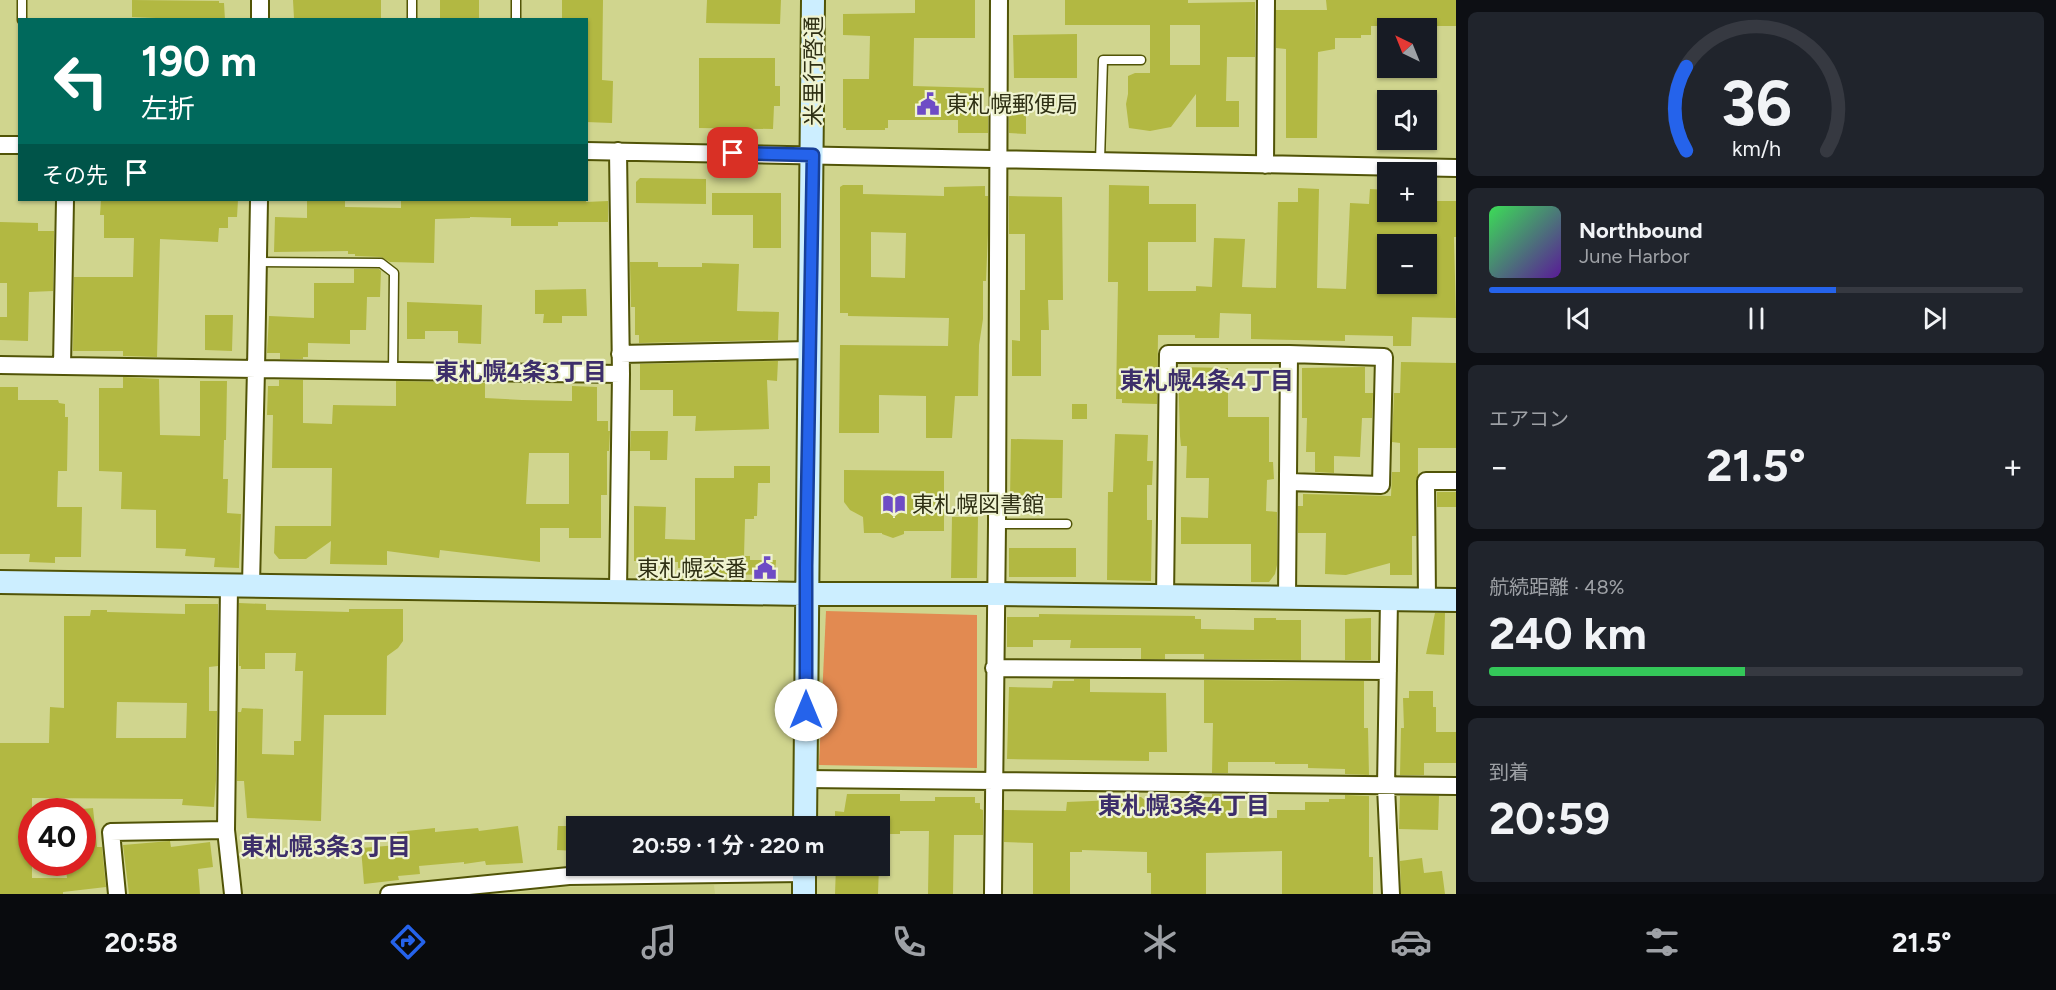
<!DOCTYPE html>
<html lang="ja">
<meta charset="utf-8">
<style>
body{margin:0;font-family:Figtree,"Noto Sans JP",sans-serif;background:#20242c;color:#f1f3f6;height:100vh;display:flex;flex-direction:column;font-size:22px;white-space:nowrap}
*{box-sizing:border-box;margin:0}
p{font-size:20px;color:#9ea1a6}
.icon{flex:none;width:33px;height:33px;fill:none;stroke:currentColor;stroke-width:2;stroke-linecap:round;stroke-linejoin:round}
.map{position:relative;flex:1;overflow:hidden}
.drawer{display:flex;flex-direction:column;gap:12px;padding:12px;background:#0d0f14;width:600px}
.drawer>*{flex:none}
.hud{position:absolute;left:18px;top:18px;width:570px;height:183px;border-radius:0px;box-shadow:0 2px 4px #0004;background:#00695c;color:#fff;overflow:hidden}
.needle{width:39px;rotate:317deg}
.fabs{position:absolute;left:1377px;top:18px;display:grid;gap:12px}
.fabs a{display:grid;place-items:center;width:60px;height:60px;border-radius:0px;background:#171b24;box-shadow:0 2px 4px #0004;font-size:30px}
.speed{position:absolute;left:18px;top:798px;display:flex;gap:12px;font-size:30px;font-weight:700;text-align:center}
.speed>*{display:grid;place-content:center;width:78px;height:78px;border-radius:50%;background:#171b24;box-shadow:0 2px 4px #0004;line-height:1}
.speed .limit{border:9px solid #d22;background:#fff;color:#111}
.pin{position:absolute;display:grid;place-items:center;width:51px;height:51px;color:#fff;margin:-26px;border-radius:12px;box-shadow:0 3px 9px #0006}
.me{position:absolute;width:66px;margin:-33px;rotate:0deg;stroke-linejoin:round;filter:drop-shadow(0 0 4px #0008)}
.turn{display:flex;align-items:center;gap:21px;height:126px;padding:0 24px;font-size:27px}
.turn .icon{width:78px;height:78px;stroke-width:2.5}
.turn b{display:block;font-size:42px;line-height:51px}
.then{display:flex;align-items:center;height:57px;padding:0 24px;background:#0003;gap:12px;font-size:22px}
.big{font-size:45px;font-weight:700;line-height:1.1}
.drawer .widget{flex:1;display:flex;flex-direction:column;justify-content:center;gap:9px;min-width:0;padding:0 21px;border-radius:9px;background:#20242c}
.drawer .dial{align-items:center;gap:0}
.dial svg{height:156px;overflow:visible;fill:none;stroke:#363941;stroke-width:7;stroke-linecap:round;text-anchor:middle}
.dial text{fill:#f1f3f6;stroke:none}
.song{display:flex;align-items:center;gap:18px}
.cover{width:72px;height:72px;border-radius:9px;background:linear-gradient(135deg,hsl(130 70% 55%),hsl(270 70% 35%))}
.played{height:6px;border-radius:3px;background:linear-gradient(90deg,#2563eb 65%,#363941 65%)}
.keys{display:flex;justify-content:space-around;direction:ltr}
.heat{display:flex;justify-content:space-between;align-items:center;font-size:33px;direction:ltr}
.charge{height:9px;border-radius:4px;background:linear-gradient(90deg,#34c759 48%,#363941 0)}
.trip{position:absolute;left:566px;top:816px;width:324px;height:60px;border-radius:0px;background:#171b24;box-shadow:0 2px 4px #0004;font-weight:700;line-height:60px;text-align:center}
.dock{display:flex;height:96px;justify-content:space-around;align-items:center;background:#090b0e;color:#9ea1a6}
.dock .icon{width:42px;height:42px}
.dock .current{color:#2563eb}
.dock b{font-size:27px;color:#f1f3f6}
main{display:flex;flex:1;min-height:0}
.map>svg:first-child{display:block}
.built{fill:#c8ce7f}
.green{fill:#e28a51}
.building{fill:#b2b842;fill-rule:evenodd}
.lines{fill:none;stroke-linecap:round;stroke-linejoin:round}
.lane-casing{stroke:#515407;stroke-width:11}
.street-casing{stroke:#515407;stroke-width:20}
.secondary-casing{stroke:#515407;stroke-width:26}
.lane{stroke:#fff;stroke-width:8}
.street{stroke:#fff;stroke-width:16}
.secondary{stroke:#cef;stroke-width:22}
.route-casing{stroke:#184099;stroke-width:15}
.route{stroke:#2563eb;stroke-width:10}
.labels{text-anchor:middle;stroke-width:4.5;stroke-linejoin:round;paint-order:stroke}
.street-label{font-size:22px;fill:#2f3014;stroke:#eff3d0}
.poi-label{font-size:22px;fill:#2f3014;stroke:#eff3d0;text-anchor:start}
.neighbourhood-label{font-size:24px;font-weight:bold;fill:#3d2e6a;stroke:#eff3d0}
</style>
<main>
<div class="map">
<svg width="1456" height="894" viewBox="0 0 1456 894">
<rect width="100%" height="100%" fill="#d0d58e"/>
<!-- built -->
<path class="built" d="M 714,885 L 715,894 L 500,894 L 568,887 Z"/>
<!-- green -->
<path class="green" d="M 826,611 L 977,615 L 977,768 L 819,765 Z"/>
<!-- building -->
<path class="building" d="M 132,0 L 219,1 L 219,3 L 224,3 L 225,20 L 156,20 L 156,18 L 132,17 Z
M 293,0 L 381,0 L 381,18 L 294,18 Z
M 440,0 L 479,0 L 479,20 L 440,20 Z
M 562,0 L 603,0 L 602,80 L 613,81 L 612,123 L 586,122 L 586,20 L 562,20 Z
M 707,0 L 781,0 L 780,24 L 706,23 Z
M 915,0 L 975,0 L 975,38 L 914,38 L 913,86 L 984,88 L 984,110 L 988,110 L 988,133 L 958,133 L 958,120 L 888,120 L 888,128 L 885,128 L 885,130 L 846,130 L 846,128 L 843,128 L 843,79 L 869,79 L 870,36 L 843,35 L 843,14 L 915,13 Z
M 1065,0 L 1188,0 L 1188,3 L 1255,2 L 1255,57 L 1227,57 L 1226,101 L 1239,101 L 1239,127 L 1196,127 L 1196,94 L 1171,127 L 1150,131 L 1129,128 L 1126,104 L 1128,94 L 1128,76 L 1135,73 L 1150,73 L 1150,25 L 1065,25 ZM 1170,25 L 1200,25 L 1200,65 L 1170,65 Z
M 1326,0 L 1456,0 L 1456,26 L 1371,26 L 1371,35 L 1361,35 L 1361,38 L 1335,38 L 1335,49 L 1318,52 L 1317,138 L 1286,138 L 1286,49 L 1276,48 L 1276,10 L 1327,10 Z
M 1077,34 L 1077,78 L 1014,78 L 1013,35 Z
M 699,58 L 775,58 L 775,86 L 780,86 L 780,106 L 774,106 L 773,129 L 699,128 Z
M 1009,110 L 1026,110 L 1026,134 L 1009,133 Z
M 640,178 L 706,179 L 706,204 L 636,203 L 636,182 Z
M 843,185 L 863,185 L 863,194 L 944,196 L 944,187 L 985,186 L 985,196 L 988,196 L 988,233 L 986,281 L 983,281 L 983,319 L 979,345 L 978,396 L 955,396 L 952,438 L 926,438 L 926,396 L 879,395 L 879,433 L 839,433 L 840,345 L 948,346 L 949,318 L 848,316 L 848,313 L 840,313 L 840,187 ZM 871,232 L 906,233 L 905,278 L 871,277 Z
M 1109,185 L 1149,186 L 1149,204 L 1196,204 L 1196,242 L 1148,242 L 1148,291 L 1196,291 L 1196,286 L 1212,287 L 1214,238 L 1245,239 L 1242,287 L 1276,288 L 1278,202 L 1298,202 L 1298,188 L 1319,189 L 1317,288 L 1346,289 L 1350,203 L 1369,204 L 1370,189 L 1388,190 L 1388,212 L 1432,212 L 1432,201 L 1456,201 L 1456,237 L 1454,237 L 1456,318 L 1412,317 L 1411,346 L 1393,346 L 1393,336 L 1345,335 L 1345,341 L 1251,339 L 1251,314 L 1220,313 L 1219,338 L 1195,338 L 1195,335 L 1158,335 L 1157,404 L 1122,403 L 1122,399 L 1116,399 L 1118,282 L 1108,282 ZM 1388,244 L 1433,244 L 1434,284 L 1387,284 Z
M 712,193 L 781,193 L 781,248 L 753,248 L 753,215 L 712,215 Z
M 1009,196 L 1062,197 L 1063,300 L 1048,300 L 1049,330 L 1041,330 L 1041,376 L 1012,376 L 1012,340 L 1020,341 L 1020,290 L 1025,290 L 1025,234 L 1009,234 Z
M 101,200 L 238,200 L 237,217 L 228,217 L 228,228 L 219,228 L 218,242 L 160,239 L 157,357 L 123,356 L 123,351 L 73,351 L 74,277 L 133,277 L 134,238 L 104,238 L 104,215 L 100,215 Z
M 307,200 L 345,200 L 345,207 L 401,208 L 401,200 L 586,200 L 586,202 L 608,201 L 608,222 L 558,222 L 558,226 L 511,226 L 511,218 L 470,217 L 470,218 L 435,219 L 434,263 L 390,262 L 381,257 L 355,256 L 355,254 L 348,254 L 348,251 L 274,252 L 275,217 L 307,218 Z
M 0,222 L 38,223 L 38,231 L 54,231 L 53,291 L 29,292 L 28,341 L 0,340 L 0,317 L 7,317 L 7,283 L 0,283 Z
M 630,262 L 658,262 L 658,267 L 702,267 L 702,263 L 739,264 L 737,311 L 779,312 L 778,340 L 639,343 L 639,335 L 635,335 L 635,307 L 631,307 Z
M 354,269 L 379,269 L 381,271 L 380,297 L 367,297 L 366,330 L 350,330 L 350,344 L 308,343 L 308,357 L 303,357 L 303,359 L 280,359 L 280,353 L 267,353 L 269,316 L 314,318 L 314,283 L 354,283 Z
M 586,289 L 587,316 L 562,316 L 562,323 L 543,323 L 544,314 L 535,314 L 535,290 Z
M 407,302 L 482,305 L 481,344 L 458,343 L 458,331 L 425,331 L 425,339 L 407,339 Z
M 205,315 L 233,315 L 232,351 L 205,350 Z
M 778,361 L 777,381 L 767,380 L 769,429 L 695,431 L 696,416 L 673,416 L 673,390 L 640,390 L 640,364 Z
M 1401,362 L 1456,363 L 1456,448 L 1418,448 L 1418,475 L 1416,481 L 1416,536 L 1412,536 L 1412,575 L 1390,575 L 1390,563 L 1346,575 L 1325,574 L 1326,533 L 1298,533 L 1298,506 L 1303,506 L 1303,494 L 1391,496 L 1392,472 L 1400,472 L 1400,443 L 1392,442 L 1394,393 L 1400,393 Z
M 1178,367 L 1228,368 L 1228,417 L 1269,417 L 1269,462 L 1273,462 L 1274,479 L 1267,480 L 1266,511 L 1277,512 L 1277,565 L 1275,574 L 1269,582 L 1251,582 L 1251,544 L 1181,544 L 1181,517 L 1208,518 L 1209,478 L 1186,478 L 1187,446 L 1181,446 L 1180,436 Z
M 1365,367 L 1365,393 L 1373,393 L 1372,418 L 1362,418 L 1360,457 L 1334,456 L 1334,473 L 1315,472 L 1315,452 L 1306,452 L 1307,418 L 1302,418 L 1302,368 Z
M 123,377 L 159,379 L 160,435 L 200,436 L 200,381 L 227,381 L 226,440 L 224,440 L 223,479 L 228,479 L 227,513 L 241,514 L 239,568 L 214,567 L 215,558 L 185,556 L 186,549 L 156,548 L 156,510 L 121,509 L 122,472 L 99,471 L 99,388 L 123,388 Z
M 279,380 L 303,380 L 303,423 L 332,424 L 333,405 L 396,406 L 396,381 L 485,383 L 485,398 L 522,400 L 572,401 L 572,386 L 597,387 L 597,421 L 608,421 L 608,431 L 610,431 L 609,451 L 607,451 L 607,495 L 601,495 L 601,538 L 569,538 L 569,528 L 540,528 L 540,562 L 440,550 L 439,558 L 387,551 L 387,565 L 330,564 L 331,541 L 306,559 L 279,559 L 274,553 L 275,526 L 331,526 L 332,468 L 272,468 L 273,415 L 267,415 L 268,386 L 279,386 ZM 529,453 L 569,453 L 569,504 L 526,504 Z
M 0,387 L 18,387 L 18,400 L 58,400 L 59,403 L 65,404 L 65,417 L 68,417 L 67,471 L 58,471 L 57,507 L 82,507 L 81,557 L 55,557 L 55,563 L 29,562 L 30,554 L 0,554 Z
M 1072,404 L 1087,404 L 1087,419 L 1072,419 Z
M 631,431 L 668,431 L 667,460 L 650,460 L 650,451 L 630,451 Z
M 1115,434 L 1148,435 L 1147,461 L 1153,461 L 1152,485 L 1147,485 L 1147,520 L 1152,520 L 1151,581 L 1107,580 L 1108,492 L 1113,492 Z
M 1011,439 L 1063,440 L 1062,498 L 1010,498 Z
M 734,466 L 770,466 L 770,483 L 758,483 L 757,516 L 754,516 L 754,519 L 745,519 L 744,556 L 750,556 L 750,560 L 776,560 L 775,575 L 688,574 L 688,568 L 678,568 L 678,562 L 634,561 L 634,506 L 666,507 L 665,539 L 695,540 L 695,478 L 734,478 Z
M 844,470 L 944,471 L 944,531 L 904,531 L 904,534 L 893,538 L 882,534 L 882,533 L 864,533 L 863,517 L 850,510 L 844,502 Z
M 1437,492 L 1456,492 L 1456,507 L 1437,507 Z
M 952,517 L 978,517 L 977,578 L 951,578 Z
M 1009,548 L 1076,548 L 1076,577 L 1009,577 Z
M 239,603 L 266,604 L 266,610 L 349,612 L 349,609 L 403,609 L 403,641 L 398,648 L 387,656 L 386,715 L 324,715 L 321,821 L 247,818 L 244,781 L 237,781 L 238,712 L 241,712 L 242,708 L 263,709 L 262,754 L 294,755 L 294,741 L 301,741 L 303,671 L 295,671 L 296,653 L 265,653 L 265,669 L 241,669 L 241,666 L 239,666 Z
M 185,604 L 218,604 L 218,666 L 209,667 L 209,711 L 217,711 L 216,780 L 214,807 L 182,805 L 183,799 L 32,798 L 32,878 L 67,878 L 65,862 L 82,862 L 82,809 L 93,808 L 97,847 L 102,847 L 106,887 L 63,892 L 63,894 L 0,894 L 0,743 L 49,743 L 50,707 L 64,708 L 64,616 L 90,616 L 91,610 L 107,610 L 107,612 L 185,614 ZM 117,702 L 187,703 L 186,738 L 116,738 Z
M 1435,613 L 1445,613 L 1444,655 L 1426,654 Z
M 1039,614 L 1195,616 L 1195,619 L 1201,619 L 1201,629 L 1254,630 L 1254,618 L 1276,618 L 1276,620 L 1301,620 L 1301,660 L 1204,659 L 1204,654 L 1165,654 L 1165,659 L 1141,659 L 1141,648 L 1070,648 L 1071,640 L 1033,640 L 1033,647 L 1007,647 L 1007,617 L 1039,617 Z
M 1371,618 L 1371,660 L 1345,660 L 1345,619 Z
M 1074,679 L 1090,679 L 1090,692 L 1166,693 L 1167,752 L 1149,752 L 1149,761 L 1007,759 L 1009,687 L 1052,688 L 1053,681 L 1074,681 Z
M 1204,680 L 1364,681 L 1364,728 L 1368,728 L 1369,775 L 1345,774 L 1345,769 L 1308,768 L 1308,764 L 1275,764 L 1275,762 L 1228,762 L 1228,773 L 1212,773 L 1213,723 L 1204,723 Z
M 1409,691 L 1433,691 L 1433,707 L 1436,707 L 1436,732 L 1456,732 L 1456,763 L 1424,763 L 1424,775 L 1400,775 L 1401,728 L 1404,728 L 1403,698 L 1409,698 Z
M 847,794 L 900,794 L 900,801 L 935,801 L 935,797 L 975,797 L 975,803 L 980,803 L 980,809 L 983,810 L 983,835 L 954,835 L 953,894 L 928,894 L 929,831 L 900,831 L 900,834 L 884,834 L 884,826 L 835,826 L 835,811 L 844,812 Z
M 1212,794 L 1227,794 L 1227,799 L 1235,799 L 1235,818 L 1277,818 L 1277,810 L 1305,810 L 1305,802 L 1329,802 L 1329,799 L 1345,799 L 1345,795 L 1369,796 L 1369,857 L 1373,857 L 1373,894 L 1282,894 L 1282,851 L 1206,853 L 1206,894 L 1151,894 L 1151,873 L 1147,873 L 1147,852 L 1082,850 L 1082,852 L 1070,852 L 1070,894 L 1033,894 L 1033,843 L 1004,842 L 1004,810 L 1066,811 L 1067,802 L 1117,800 L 1117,797 L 1141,797 L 1165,817 L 1165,797 L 1212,797 Z
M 1400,796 L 1439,796 L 1438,830 L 1399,829 Z
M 518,826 L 523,863 L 486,865 L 485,861 L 464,864 L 464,862 L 419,866 L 420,874 L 398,876 L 399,880 L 364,884 L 361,848 L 398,845 L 397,832 L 435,828 L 435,832 L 478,828 L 479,831 Z
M 558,826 L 576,826 L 576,851 L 557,850 Z
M 170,841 L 171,847 L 210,842 L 213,867 L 198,869 L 200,894 L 129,894 L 123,845 Z
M 1422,858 L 1424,873 L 1442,871 L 1445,894 L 1401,894 L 1400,861 Z
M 836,866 L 879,866 L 878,894 L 835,894 Z"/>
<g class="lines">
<!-- lane casing -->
<g class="lane-casing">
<path id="lane" d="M 516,0 L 516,20
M 22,20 L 22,0
M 412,20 L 412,0
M 1100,161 L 1103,60 L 1141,60
M 258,262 L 381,263 L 394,273 L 393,371
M 997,524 L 1067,524"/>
</g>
<!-- street casing -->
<g class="street-casing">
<path id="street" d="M 260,20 L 260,0
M 0,145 L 20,145
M 586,151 L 1456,168
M 618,151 L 621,374 L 618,591
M 1265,165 L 1266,0
M 620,354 L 810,350
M 0,365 L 256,369 L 259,200
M 62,366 L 65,200
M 251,585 L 256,369 L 621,374
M 229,586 L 226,830 L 233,894
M 1165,598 L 1168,354 L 1289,354 L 1384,357 L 1381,485 L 1289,482
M 1287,598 L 1289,354
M 1389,599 L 1386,787 L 1391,894
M 1427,600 L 1426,481 L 1456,481
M 994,668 L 1388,671
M 805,779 L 1456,786
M 117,894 L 111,832 L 226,830
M 389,894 L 569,876 L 804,873
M 993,894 L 997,524 L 999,0"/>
</g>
<!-- secondary casing -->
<g class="secondary-casing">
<path id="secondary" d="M 0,582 L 806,594 L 996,594 L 1456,600
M 805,826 L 813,0
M 804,894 L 804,866"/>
</g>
<!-- lane -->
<use href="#lane" class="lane"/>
<!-- street -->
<use href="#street" class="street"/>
<!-- secondary -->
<use href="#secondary" class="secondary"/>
</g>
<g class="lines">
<!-- route casing -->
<g class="route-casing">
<path id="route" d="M 733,153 L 813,155 L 806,566 L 806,710"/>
</g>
<!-- route -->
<use href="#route" class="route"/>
</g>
<!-- icons -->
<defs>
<g id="civic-bare" transform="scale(1.8)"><path d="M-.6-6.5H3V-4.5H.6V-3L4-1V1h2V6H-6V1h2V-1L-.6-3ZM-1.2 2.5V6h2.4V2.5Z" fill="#6e4cc5" stroke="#eff3d0" stroke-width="2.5" paint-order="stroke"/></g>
<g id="library-bare" transform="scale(1.8)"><path d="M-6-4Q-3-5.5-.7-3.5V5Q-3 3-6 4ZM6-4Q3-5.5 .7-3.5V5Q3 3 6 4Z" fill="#6e4cc5" stroke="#eff3d0" stroke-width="2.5" paint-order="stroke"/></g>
</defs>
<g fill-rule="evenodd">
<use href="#civic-bare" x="928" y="104"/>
<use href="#library-bare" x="894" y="504"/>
<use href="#civic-bare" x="765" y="568"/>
</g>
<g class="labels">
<!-- street labels -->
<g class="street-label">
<text transform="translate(813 71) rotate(-90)" y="8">米里行啓通</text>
</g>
<!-- poi labels -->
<g class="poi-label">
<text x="946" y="112">東札幌郵便局</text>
<text x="912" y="512">東札幌図書館</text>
<text x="747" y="576" text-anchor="end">東札幌交番</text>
</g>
<!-- neighbourhood labels -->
<g class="neighbourhood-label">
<text x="521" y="380">東札幌4条3丁目</text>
<text x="1207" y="389">東札幌4条4丁目</text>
<text x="1184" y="814">東札幌3条4丁目</text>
<text x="326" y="855">東札幌3条3丁目</text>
</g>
</g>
</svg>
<div class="fabs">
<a><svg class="needle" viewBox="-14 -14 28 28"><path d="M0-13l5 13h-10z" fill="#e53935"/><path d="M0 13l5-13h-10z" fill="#9ea1a6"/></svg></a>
<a><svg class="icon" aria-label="sound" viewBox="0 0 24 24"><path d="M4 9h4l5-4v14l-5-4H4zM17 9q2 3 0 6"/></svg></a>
<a>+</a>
<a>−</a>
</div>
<div class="speed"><div class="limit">40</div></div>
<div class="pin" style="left:733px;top:153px;background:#d93025"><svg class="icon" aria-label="arrive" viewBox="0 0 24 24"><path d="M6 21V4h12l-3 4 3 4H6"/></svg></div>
<svg class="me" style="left:806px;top:710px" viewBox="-20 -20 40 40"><circle r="19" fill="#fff"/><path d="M0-13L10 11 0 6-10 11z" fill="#2563eb"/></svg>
<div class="trip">20:59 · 1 分 · 220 m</div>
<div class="hud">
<div class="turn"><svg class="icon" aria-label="left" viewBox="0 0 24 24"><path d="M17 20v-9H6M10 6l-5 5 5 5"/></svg><div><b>190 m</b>左折</div></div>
<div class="then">その先<svg class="icon" aria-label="arrive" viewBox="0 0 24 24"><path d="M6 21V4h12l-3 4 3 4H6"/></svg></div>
</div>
</div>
<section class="drawer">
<div class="widget dial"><svg viewBox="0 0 100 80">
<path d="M14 69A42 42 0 1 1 86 69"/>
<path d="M14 69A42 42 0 0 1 14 26" stroke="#2563eb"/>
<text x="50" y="56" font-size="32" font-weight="700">36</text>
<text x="50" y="72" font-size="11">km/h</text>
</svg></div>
<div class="widget">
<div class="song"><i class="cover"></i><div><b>Northbound</b><p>June Harbor</p></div></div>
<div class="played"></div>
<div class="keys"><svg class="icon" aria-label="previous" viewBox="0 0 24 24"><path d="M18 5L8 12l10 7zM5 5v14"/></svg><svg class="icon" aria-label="pause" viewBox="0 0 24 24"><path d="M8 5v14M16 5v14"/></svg><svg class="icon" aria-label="next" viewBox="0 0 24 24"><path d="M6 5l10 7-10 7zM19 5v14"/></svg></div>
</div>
<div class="widget"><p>エアコン</p>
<div class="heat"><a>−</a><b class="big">21.5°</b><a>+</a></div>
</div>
<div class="widget"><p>航続距離 · 48%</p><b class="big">240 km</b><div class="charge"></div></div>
<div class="widget"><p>到着</p><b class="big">20:59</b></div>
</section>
</main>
<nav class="dock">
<b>20:58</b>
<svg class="icon current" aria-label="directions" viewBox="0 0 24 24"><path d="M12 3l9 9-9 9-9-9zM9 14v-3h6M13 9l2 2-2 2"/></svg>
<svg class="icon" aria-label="music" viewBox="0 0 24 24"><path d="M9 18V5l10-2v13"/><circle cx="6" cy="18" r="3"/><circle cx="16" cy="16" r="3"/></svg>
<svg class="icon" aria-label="phone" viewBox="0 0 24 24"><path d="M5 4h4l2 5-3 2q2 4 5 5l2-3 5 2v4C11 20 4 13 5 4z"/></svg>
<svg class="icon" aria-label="climate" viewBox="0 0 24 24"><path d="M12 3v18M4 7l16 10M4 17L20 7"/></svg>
<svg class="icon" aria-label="car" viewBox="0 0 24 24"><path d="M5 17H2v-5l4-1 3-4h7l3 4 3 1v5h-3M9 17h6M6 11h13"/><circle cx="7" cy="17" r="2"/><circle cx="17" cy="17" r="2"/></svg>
<svg class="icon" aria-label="filters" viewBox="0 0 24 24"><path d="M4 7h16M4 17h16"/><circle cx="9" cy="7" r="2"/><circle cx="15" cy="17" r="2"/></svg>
<b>21.5°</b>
</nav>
